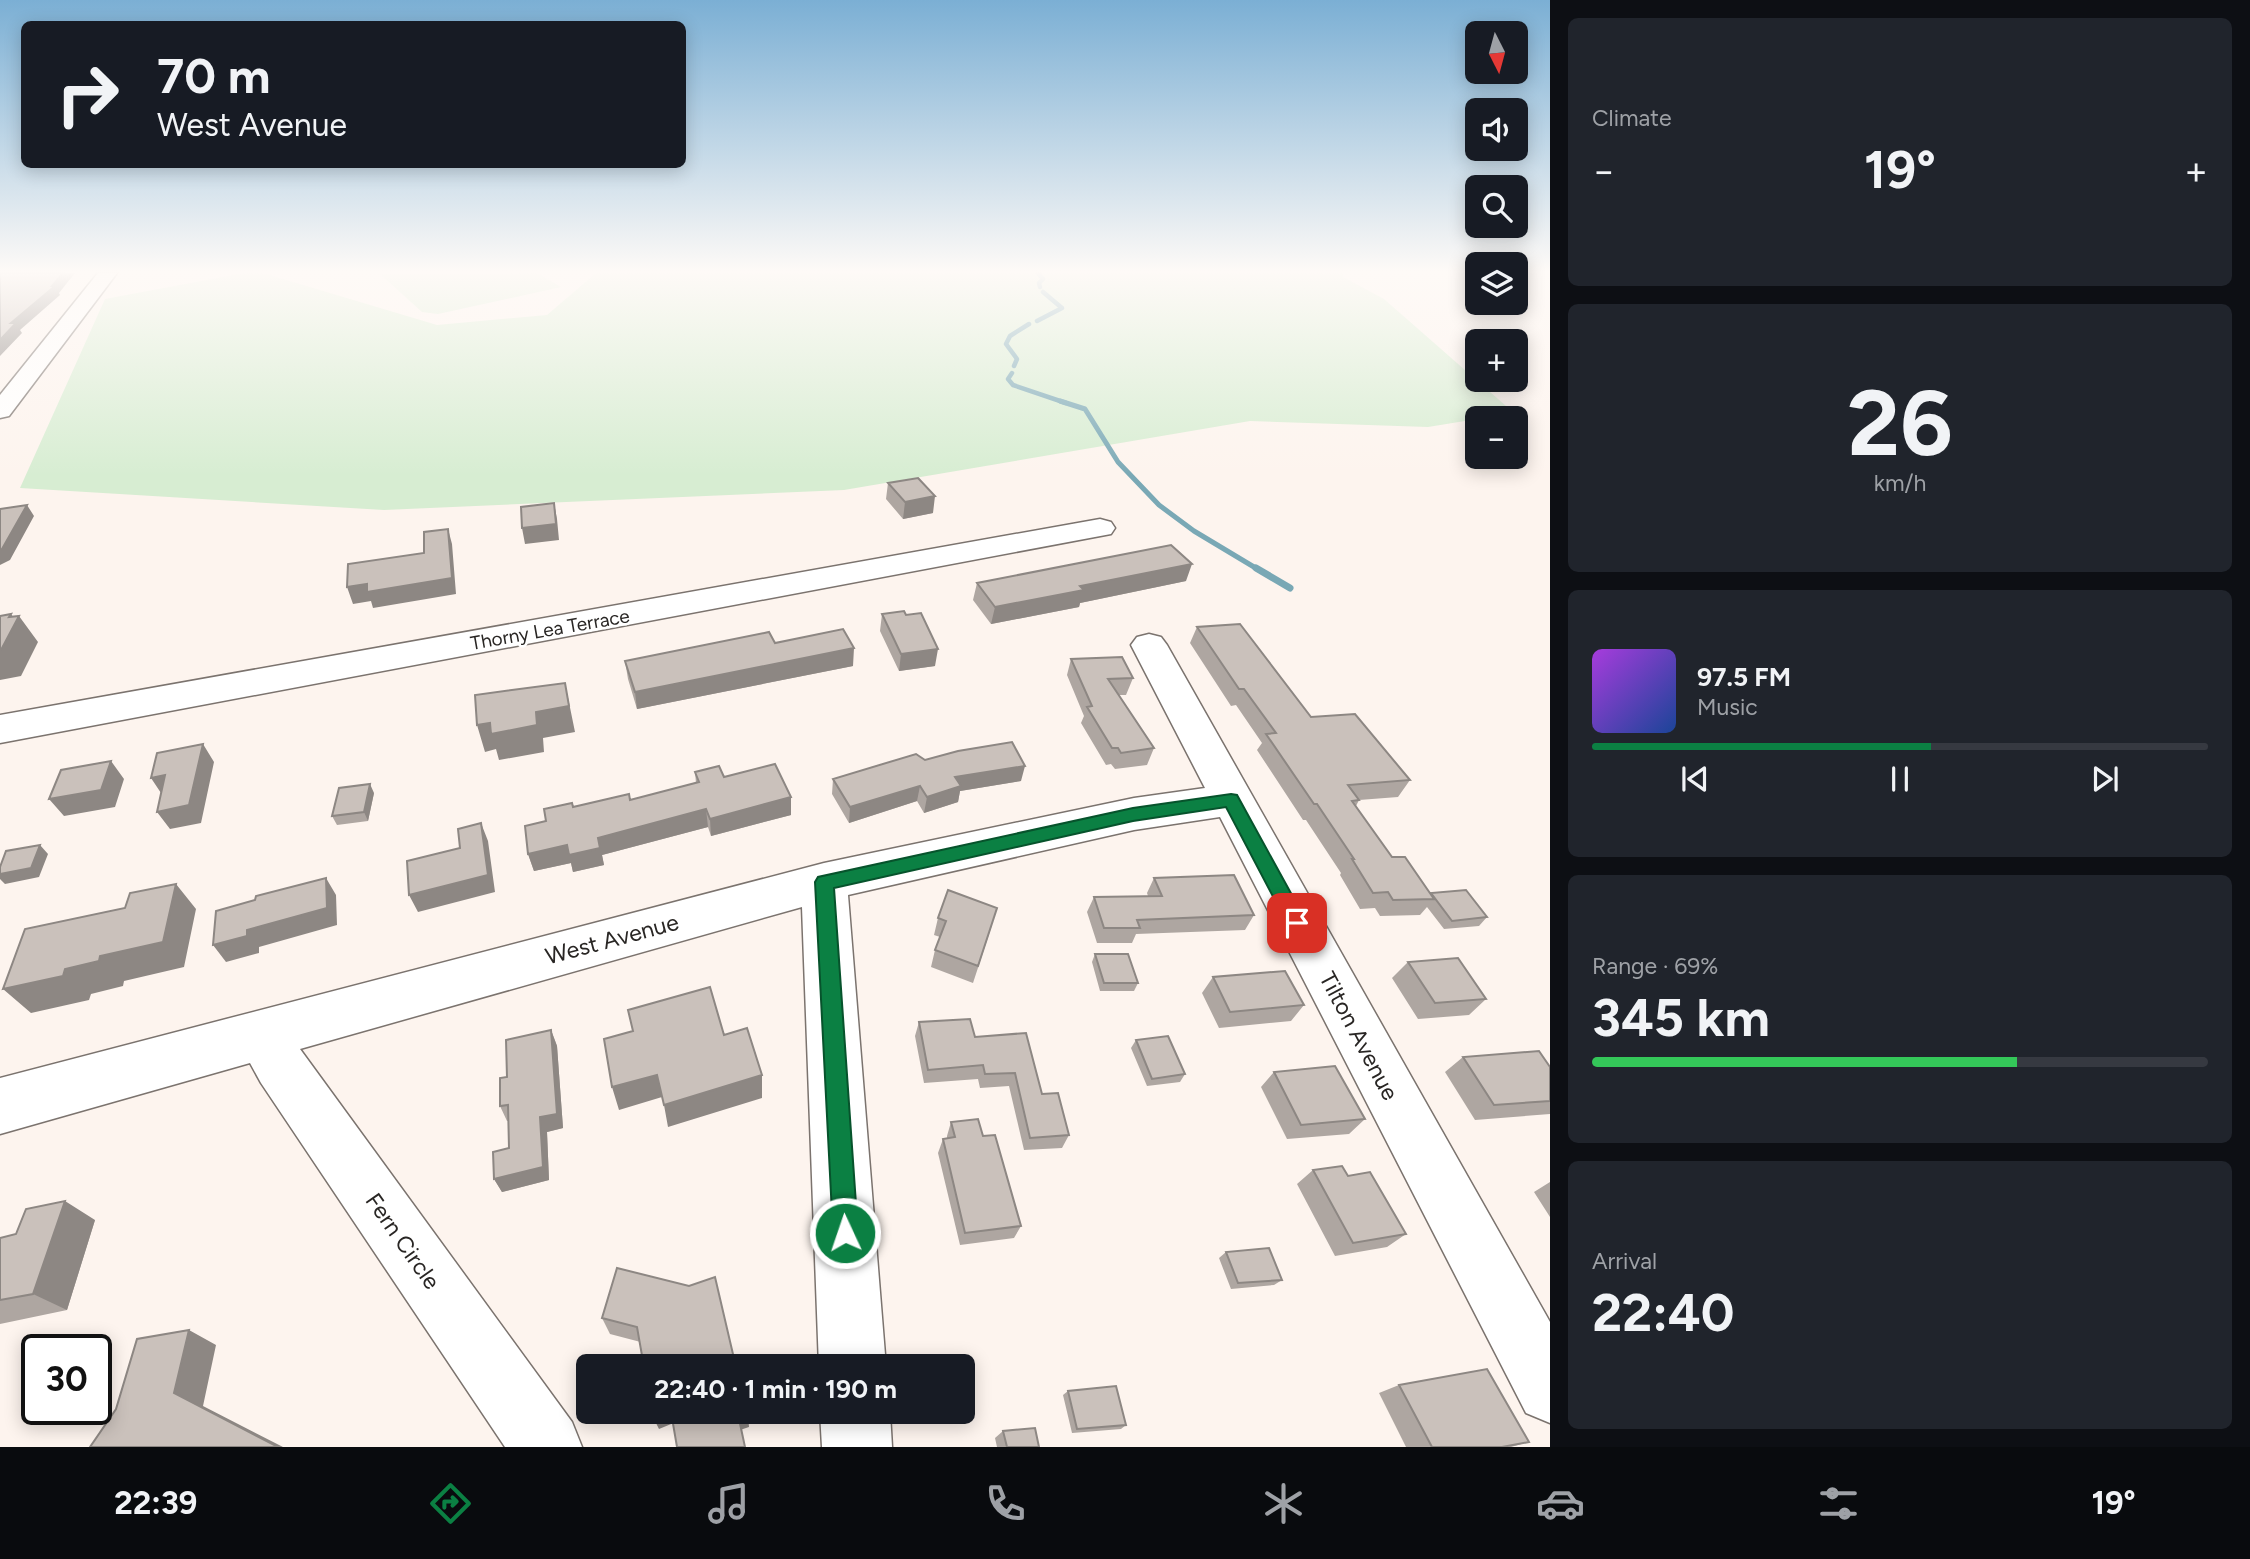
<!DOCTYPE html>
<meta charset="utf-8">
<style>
body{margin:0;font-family:Figtree,sans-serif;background:#20242c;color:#f1f3f6;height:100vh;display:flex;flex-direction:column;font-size:26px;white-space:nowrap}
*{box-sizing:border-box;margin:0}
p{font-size:23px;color:#9ea1a6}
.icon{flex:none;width:38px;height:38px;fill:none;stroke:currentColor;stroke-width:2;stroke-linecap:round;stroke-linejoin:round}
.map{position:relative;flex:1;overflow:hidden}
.drawer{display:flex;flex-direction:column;gap:18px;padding:18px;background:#0d0f14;width:700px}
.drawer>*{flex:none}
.hud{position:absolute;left:21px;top:21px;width:665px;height:147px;border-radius:10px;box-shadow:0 4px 18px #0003;background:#171b24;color:#f1f3f6;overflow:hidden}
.needle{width:46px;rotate:174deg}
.buttons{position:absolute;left:1465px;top:21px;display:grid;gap:14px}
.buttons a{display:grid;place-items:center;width:63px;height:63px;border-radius:10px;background:#171b24;box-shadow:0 4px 18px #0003;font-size:35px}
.speed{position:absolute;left:21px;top:1334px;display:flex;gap:14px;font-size:35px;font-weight:700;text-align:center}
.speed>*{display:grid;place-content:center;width:91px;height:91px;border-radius:50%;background:#171b24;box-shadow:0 4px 18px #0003;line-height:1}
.speed .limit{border:4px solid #111;border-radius:10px;background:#fff;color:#111}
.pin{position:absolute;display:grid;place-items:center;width:60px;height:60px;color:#fff;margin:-30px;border-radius:14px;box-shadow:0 4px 10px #0006}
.me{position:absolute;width:77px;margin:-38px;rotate:357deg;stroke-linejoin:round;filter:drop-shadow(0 0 5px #0008)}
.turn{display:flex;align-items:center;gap:24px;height:147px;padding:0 21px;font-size:32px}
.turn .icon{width:91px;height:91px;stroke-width:2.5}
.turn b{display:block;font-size:49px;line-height:60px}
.big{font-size:52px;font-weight:700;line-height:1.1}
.drawer .widget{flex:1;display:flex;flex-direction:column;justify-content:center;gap:10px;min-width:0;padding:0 24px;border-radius:10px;background:#20242c}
.drawer .dial{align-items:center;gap:0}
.dial b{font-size:91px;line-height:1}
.song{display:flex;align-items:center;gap:21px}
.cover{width:84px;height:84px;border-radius:10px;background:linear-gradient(135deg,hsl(280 70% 55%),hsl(220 70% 35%))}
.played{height:7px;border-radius:4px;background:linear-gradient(90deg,#0b8043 55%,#363941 55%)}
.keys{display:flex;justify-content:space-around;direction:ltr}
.heat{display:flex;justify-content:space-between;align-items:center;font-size:38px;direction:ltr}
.charge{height:10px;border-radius:5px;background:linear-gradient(90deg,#34c759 69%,#363941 0)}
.trip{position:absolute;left:576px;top:1354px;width:399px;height:70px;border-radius:10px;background:#171b24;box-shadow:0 4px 18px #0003;font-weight:700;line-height:70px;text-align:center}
.tabs{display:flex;height:112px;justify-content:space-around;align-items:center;background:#090b0e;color:#9ea1a6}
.tabs .icon{width:49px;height:49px}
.tabs .selected{color:#0b8043}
.tabs b{font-size:32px;color:#f1f3f6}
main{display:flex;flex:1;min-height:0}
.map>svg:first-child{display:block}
.green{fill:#d7edd2}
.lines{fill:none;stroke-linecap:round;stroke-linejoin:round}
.stream-far2{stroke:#79a8b5;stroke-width:4.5}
.stream-far1{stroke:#79a8b5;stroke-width:5}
.stream{stroke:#79a8b5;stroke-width:7}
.minor-casing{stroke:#7b736e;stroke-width:3}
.minor{fill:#fff;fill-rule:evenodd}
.wall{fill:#aea6a1}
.shaded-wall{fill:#8d8783}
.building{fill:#cac1bb;stroke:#8d8783;stroke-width:2}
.route{fill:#0b8043;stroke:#07532c;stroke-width:2}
.labels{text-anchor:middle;stroke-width:5;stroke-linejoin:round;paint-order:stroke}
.street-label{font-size:19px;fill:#292624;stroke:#fff}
.near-street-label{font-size:23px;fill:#292624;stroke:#fff}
</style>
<main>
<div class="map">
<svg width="1550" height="1447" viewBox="0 0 1550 1447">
<rect width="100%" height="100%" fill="#fdf4ee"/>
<!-- green -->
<path class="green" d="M 244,273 L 263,273 L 437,325 L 547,315 L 596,273 L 1343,273 L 1343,277 L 1384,299 L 1514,413 L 1428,427 L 1250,421 L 844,490 L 384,510 L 20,488 L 105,299 Z
M 537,273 L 561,287 L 438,314 L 422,312 L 380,274 Z"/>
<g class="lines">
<!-- stream-far2 -->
<path class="stream-far2" d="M 1038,273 L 1043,279 L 1039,283 L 1040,287
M 1037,321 L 1062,308 L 1043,292
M 1014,366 L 1017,359 L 1006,344 L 1010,336 L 1029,324
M 1012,373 L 1008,379 L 1013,385 L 1066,403"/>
<!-- stream-far1 -->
<path class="stream-far1" d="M 1060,401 L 1085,409 L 1118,462 L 1159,505 L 1194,531 L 1259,570"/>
<!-- stream -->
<path class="stream" d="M 1256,568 L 1290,588"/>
<!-- minor casing -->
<g class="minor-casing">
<path id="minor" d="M 98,273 L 117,273 L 9,416 L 0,418 L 0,395 Z
M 1100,519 L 1111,522 L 1115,528 L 1111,534 L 0,743 L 0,715 Z
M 1149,634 L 1161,637 L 1167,645 L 1550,1322 L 1550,1423 L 1526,1413 L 1220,817 L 1134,830 L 848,895 L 886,1367 L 819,1367 L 802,907 L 300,1049 L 572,1422 L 582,1447 L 505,1447 L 261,1083 L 250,1063 L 0,1134 L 0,1078 L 824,863 L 1134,798 L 1205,788 L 1131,645 L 1137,637 Z
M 820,1412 L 890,1412 L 892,1447 L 822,1447 Z"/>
</g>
<!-- minor -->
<use href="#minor" class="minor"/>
</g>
<!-- wall -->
<path class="wall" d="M 888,483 L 933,513 L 903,519 L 886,499 Z
M 1186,581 L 1080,603 L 1079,607 L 991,624 L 973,600 L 977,583 Z
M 882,614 L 935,666 L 899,671 L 880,631 Z
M 1197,627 L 1311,717 L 1410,780 L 1398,797 L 1359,800 L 1356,806 L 1392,857 L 1430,894 L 1487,917 L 1479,926 L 1444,929 L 1427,907 L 1420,915 L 1380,916 L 1375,908 L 1360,909 L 1340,875 L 1341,873 L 1306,820 L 1303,820 L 1257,750 L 1262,743 L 1236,705 L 1231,706 L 1190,643 Z
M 775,643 L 853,666 L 637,709 L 628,679 L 625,661 Z
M 1071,659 L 1133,678 L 1126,695 L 1119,695 L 1154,748 L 1147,765 L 1115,769 L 1111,764 L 1106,765 L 1081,723 L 1084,716 L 1067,675 Z
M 925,760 L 1021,781 L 960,791 L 958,802 L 924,813 L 917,801 L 849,823 L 832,794 L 833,779 Z
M 695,772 L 724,777 L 791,797 L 791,815 L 711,836 L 708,827 L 602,855 L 604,865 L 573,872 L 571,863 L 534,871 L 528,854 L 546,821 L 573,807 L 630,800 L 696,783 Z
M 374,793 L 368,821 L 337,825 L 332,816 Z
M 1154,878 L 1254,915 L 1245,930 L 1136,934 L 1132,943 L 1097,943 L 1087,912 L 1094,897 L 1148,896 L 1147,893 Z
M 938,918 L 992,925 L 973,983 L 931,967 L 935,950 L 940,937 L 934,935 Z
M 1095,954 L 1138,983 L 1134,991 L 1100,991 L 1092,962 Z
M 1408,962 L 1486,999 L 1469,1015 L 1418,1019 L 1392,978 Z
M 1213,977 L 1304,1005 L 1291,1021 L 1219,1028 L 1202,993 Z
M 919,1022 L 975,1037 L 1042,1094 L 1069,1135 L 1062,1148 L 1024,1150 L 1009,1086 L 980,1088 L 978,1079 L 924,1083 L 915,1036 Z
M 551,1030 L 557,1046 L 563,1128 L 547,1132 L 549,1180 L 502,1192 L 494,1179 L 509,1148 L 509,1121 L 507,1121 L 500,1106 L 507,1077 Z
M 1136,1040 L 1185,1074 L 1180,1082 L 1147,1086 L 1131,1048 Z
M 1463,1057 L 1550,1067 L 1550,1114 L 1475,1120 L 1445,1072 Z
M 1274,1072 L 1365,1119 L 1349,1134 L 1287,1139 L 1261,1087 Z
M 951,1122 L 983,1136 L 1021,1226 L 1014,1238 L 960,1245 L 938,1153 L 943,1139 L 947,1138 L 947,1136 Z
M 1313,1170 L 1348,1176 L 1406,1234 L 1387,1247 L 1335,1256 L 1297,1184 Z
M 1550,1182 L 1550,1217 L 1534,1192 Z
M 95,1220 L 67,1310 L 0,1324 L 0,1238 Z
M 1226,1252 L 1282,1280 L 1274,1285 L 1231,1289 L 1219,1258 Z
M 617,1268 L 736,1367 L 610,1334 L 602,1318 Z
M 1399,1385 L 1529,1442 L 1511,1447 L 1406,1447 L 1379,1393 Z
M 1068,1391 L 1126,1425 L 1121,1429 L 1072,1433 L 1063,1395 Z
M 1003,1431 L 1039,1447 L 997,1447 L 995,1438 Z"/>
<!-- shaded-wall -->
<path class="shaded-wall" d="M 63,273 L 75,273 L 59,293 L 60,295 L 20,330 L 22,333 L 0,356 L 0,340 L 11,323 L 52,286 Z
M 935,496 L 933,513 L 903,519 L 905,502 Z
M 554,503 L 557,519 L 559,540 L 525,544 L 522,528 Z
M 27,505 L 34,516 L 10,560 L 0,565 L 0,550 Z
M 448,529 L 452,544 L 456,594 L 373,608 L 371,601 L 353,604 L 347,587 L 367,584 L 452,578 Z
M 1192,564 L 1186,581 L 1080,603 L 1079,607 L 991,624 L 995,607 L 1080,586 Z
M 11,614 L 16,621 L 19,616 L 38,642 L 21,676 L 0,680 L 0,650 Z
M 854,648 L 853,666 L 637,709 L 635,692 Z
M 938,649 L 935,666 L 899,671 L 901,654 Z
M 565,683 L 575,732 L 543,738 L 544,752 L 499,760 L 496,749 L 485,752 L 477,725 L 536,712 Z
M 203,744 L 214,762 L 201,823 L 170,829 L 157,812 Z
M 111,761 L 124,779 L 115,807 L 64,816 L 49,799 Z
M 1025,766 L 1021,781 L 960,791 L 958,802 L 924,813 L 927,797 L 955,777 Z
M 165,775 L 163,796 L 151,778 Z
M 370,784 L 374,793 L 368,821 L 364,812 Z
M 920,786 L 917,801 L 849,823 L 850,807 Z
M 791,797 L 791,815 L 711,836 L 710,819 Z
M 706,809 L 708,827 L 602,855 L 604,865 L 573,872 L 571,863 L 534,871 L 528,854 L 598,838 Z
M 481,823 L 488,841 L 495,892 L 418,912 L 409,895 L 488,875 Z
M 40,845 L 48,854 L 39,877 L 5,884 L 0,879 L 0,874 Z
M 326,878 L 336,895 L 337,925 L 259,947 L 259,953 L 226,962 L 213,945 L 247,930 Z
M 176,884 L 196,909 L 184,967 L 124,981 L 123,986 L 91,994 L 89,1000 L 31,1013 L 3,989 L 65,969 L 100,956 Z
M 551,1030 L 557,1046 L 563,1128 L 547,1132 L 549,1180 L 502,1192 L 494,1179 L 540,1117 Z
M 657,1075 L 662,1097 L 619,1110 L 612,1087 Z
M 762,1075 L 762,1098 L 668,1127 L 664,1105 Z
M 65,1201 L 95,1220 L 67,1310 L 33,1294 Z
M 189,1330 L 216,1345 L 203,1406 L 283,1447 L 278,1447 L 174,1393 Z
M 665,1412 L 672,1412 L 676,1422 L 659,1429 L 653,1417 Z
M 748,1415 L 749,1427 L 740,1430 L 739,1419 Z"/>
<!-- building -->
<path class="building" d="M 0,273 L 63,273 L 52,286 L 55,286 L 11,323 L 16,323 L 0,340 Z
M 918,478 L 935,496 L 905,502 L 888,483 Z
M 554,503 L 556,524 L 522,528 L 521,507 Z
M 27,505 L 2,549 L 0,550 L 0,509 Z
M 448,529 L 452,578 L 367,592 L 367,584 L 347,587 L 348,564 L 424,553 L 424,532 Z
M 1171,545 L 1192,564 L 1080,586 L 1084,590 L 995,607 L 977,583 Z
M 904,611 L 906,615 L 921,613 L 938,649 L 901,654 L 882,614 Z
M 11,614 L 9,617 L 19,616 L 1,650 L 0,650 L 0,616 Z
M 1240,624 L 1311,717 L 1355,714 L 1410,780 L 1348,785 L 1359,800 L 1352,801 L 1392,857 L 1405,857 L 1434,899 L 1393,900 L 1388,892 L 1373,893 L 1352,859 L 1354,859 L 1317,804 L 1314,804 L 1266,734 L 1276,733 L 1244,689 L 1239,689 L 1197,627 Z
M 843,629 L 854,648 L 635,692 L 625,661 L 769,632 L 775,643 Z
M 1122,657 L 1133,678 L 1108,679 L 1154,748 L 1121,753 L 1118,748 L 1112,748 L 1087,707 L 1092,706 L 1071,659 Z
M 565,683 L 569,706 L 536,712 L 537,725 L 491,734 L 490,723 L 477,725 L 475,695 Z
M 1012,742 L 1025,766 L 955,777 L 961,786 L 927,797 L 920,786 L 850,807 L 833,779 L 916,754 L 925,760 L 958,751 Z
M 203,744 L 189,805 L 157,812 L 165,775 L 151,778 L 157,753 Z
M 111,761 L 101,790 L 49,799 L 61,770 Z
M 775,764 L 791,797 L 710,819 L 706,809 L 598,838 L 600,848 L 569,855 L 567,845 L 528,854 L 525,826 L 546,821 L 544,809 L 572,803 L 573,807 L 629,794 L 630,800 L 699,782 L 695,772 L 719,766 L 724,777 Z
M 370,784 L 364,812 L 332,816 L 339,788 Z
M 481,823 L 488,875 L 409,895 L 407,861 L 460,848 L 458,829 Z
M 40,845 L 31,868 L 0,874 L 0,867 L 6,851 Z
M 1234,875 L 1254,915 L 1137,920 L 1140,928 L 1104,928 L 1094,897 L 1162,896 L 1154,878 Z
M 326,878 L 327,908 L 247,930 L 247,936 L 213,945 L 216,911 L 255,900 L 256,896 Z
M 176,884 L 163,942 L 100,956 L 99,961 L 65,969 L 63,976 L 3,989 L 25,929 L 125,908 L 130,893 Z
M 948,890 L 997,908 L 978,966 L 935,950 L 946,921 L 938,918 Z
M 1466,890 L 1487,917 L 1452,921 L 1431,893 Z
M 1095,954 L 1128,954 L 1138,983 L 1104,983 Z
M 1458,958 L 1486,999 L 1435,1003 L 1408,962 Z
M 1285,971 L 1304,1005 L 1230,1012 L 1213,977 Z
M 710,987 L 724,1035 L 747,1028 L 762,1075 L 664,1105 L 657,1075 L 612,1087 L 604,1039 L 633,1031 L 628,1010 Z
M 970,1019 L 975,1037 L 1026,1033 L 1042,1094 L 1058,1093 L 1069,1135 L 1030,1138 L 1015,1073 L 985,1074 L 983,1065 L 928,1070 L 919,1022 Z
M 551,1030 L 557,1114 L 540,1117 L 543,1167 L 494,1179 L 493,1152 L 509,1148 L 508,1105 L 500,1106 L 500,1078 L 507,1077 L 506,1040 Z
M 1168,1036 L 1185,1074 L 1152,1079 L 1136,1040 Z
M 1539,1051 L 1550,1067 L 1550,1101 L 1494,1105 L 1463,1057 Z
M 1335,1066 L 1365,1119 L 1301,1125 L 1274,1072 Z
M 978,1119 L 983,1136 L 995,1135 L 1021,1226 L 965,1233 L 943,1139 L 955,1137 L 951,1122 Z
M 1342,1166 L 1348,1176 L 1370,1172 L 1406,1234 L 1353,1243 L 1313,1170 Z
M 65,1201 L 33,1294 L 0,1300 L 0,1238 L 16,1234 L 26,1209 Z
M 1269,1248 L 1282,1280 L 1238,1283 L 1226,1252 Z
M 617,1268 L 689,1286 L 715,1277 L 736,1367 L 644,1367 L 637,1327 L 602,1318 Z
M 189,1330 L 174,1393 L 278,1447 L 90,1447 L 116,1409 L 137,1339 Z
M 1487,1369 L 1529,1442 L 1502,1447 L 1432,1447 L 1399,1385 Z
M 1116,1386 L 1126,1425 L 1077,1429 L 1068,1391 Z
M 652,1412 L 665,1412 L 653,1417 Z
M 671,1412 L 747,1412 L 748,1415 L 739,1419 L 745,1447 L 677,1447 Z
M 1035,1428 L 1039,1447 L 1007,1447 L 1003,1431 Z"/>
<!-- sky -->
<linearGradient id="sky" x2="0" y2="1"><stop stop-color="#7bafd4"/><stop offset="0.57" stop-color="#fefaf7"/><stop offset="1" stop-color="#fefaf7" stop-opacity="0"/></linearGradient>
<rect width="1550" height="476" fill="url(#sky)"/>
<!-- route -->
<path class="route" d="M 1231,794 L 1237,795 L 1304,917 L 1307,923 L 1304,929 L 1297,931 L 1290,929 L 1226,807 L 1133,821 L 834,888 L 858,1233 L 854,1241 L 845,1245 L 836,1241 L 833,1233 L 815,882 L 818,877 L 1133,808 Z"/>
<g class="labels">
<!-- street labels -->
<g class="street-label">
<text transform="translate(550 629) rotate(-10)" y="7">Thorny Lea Terrace</text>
</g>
<!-- near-street labels -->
<g class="near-street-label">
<text transform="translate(612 939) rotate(-15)" y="8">West Avenue</text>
<text transform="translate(1359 1036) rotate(62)" y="8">Tilton Avenue</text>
<text transform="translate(403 1241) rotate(55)" y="8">Fern Circle</text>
</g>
</g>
</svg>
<div class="buttons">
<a><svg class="needle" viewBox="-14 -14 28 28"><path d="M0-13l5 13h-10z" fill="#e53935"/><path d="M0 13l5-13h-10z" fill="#9ea1a6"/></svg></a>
<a><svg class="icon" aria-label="sound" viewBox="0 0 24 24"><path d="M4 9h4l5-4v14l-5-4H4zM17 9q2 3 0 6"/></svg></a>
<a><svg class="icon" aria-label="search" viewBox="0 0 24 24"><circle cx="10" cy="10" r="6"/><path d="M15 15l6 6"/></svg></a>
<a><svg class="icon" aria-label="layers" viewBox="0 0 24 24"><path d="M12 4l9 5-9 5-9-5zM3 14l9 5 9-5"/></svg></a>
<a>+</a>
<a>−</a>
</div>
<div class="speed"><div class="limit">30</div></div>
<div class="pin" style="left:1297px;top:923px;background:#d93025"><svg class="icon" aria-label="arrive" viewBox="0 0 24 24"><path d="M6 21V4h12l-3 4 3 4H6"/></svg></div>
<svg class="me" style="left:845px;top:1233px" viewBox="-20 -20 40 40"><circle r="17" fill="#0b8043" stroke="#fff" stroke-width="3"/><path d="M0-11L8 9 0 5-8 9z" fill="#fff"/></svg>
<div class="trip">22:40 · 1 min · 190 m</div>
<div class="hud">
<div class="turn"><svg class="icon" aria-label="right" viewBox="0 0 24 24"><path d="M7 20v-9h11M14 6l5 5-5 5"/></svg><div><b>70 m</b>West Avenue</div></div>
</div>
</div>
<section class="drawer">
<div class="widget"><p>Climate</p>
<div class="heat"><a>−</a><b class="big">19°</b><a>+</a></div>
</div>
<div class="widget dial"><b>26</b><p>km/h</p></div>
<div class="widget">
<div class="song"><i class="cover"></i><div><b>97.5 FM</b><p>Music</p></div></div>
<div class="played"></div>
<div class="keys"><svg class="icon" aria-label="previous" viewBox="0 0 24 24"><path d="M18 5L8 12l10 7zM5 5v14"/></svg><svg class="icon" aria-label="pause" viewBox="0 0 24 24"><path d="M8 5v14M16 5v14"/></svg><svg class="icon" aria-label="next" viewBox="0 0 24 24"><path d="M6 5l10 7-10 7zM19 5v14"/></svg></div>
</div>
<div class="widget"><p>Range · 69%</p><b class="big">345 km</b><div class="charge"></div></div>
<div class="widget"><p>Arrival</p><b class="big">22:40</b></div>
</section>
</main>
<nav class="tabs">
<b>22:39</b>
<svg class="icon selected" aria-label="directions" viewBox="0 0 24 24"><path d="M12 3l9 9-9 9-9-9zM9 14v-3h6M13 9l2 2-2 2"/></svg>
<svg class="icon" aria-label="music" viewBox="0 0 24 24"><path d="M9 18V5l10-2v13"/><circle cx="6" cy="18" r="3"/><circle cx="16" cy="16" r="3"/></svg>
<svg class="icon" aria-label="phone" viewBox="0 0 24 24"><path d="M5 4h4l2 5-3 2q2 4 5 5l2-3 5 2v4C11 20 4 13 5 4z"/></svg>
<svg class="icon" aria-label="climate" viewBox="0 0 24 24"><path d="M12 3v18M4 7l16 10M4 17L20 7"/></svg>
<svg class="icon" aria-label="car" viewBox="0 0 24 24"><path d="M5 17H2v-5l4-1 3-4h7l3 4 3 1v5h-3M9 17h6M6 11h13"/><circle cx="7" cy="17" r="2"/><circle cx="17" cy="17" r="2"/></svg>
<svg class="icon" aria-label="filters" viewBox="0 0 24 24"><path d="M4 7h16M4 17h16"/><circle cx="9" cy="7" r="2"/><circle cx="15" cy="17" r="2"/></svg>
<b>19°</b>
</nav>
